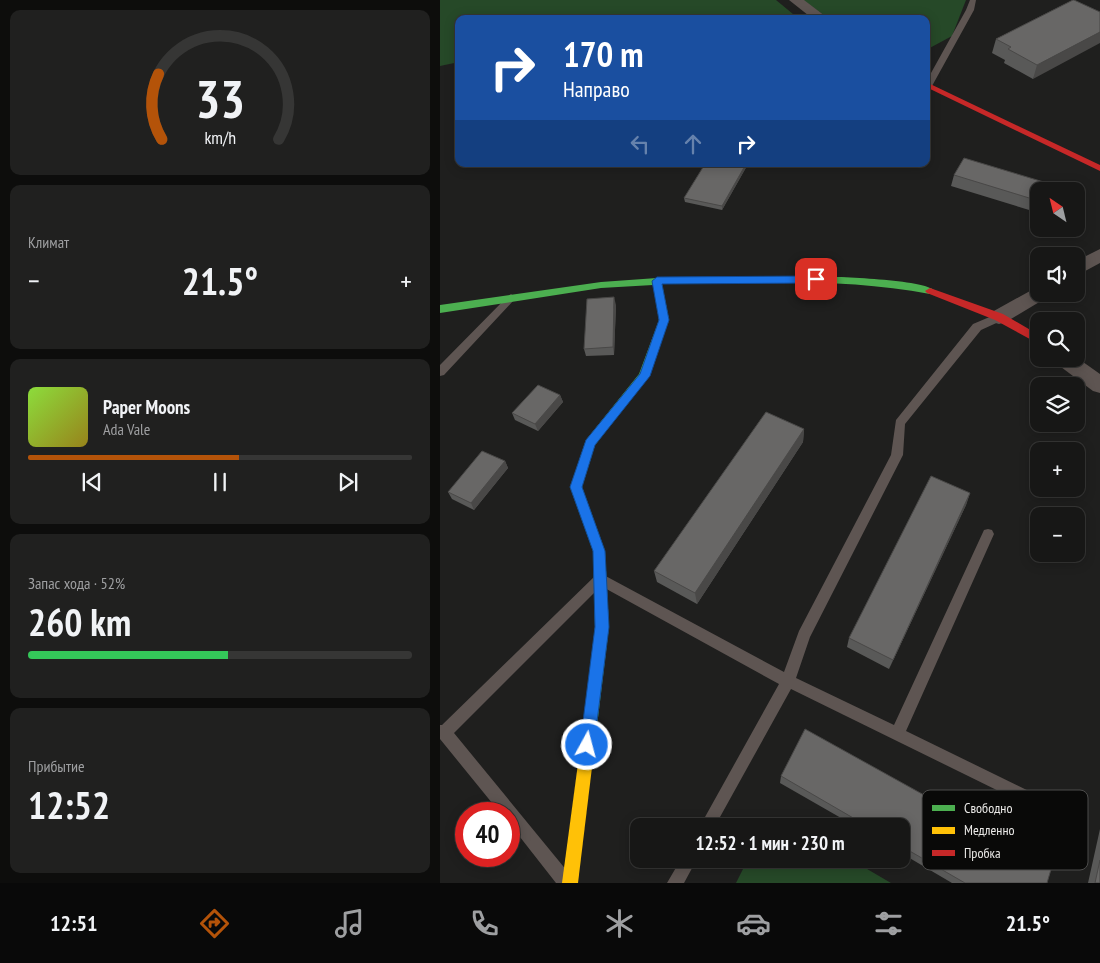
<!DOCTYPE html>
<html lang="ru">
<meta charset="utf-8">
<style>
body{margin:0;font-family:"PT Sans Narrow",sans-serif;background:#20201f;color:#f1f3f6;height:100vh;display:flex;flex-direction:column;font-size:19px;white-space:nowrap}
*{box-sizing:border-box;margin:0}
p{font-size:16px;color:#9e9fa1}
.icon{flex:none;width:28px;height:28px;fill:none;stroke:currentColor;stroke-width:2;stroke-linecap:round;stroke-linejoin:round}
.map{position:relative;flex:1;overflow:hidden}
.sheet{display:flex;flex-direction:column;gap:10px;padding:10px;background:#0d0d0c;width:440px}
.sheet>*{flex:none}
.guide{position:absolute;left:15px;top:15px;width:475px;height:152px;border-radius:10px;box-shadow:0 2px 12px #0003,0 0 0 1px #363635;background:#1a4fa0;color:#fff;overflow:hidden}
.needle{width:32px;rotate:325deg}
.fabs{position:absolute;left:590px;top:182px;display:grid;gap:10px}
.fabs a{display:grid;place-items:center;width:55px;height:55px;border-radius:10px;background:#171716;box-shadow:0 2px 12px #0003,0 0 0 1px #363635;font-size:25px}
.speed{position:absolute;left:15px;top:802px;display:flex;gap:10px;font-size:25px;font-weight:700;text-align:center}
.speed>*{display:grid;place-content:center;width:65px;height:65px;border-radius:50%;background:#171716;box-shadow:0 2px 12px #0003,0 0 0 1px #363635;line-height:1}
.speed .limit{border:8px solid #d22;background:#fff;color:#111}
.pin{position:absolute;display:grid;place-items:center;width:42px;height:42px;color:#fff;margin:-21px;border-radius:10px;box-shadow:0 2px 8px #0006}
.me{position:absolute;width:55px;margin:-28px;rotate:7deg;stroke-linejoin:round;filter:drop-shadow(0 0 4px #0008)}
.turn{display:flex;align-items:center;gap:18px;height:105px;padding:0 25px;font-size:22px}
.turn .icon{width:65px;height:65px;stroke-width:2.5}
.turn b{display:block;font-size:35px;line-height:42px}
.lanes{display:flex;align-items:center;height:48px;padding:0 25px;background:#0003;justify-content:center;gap:25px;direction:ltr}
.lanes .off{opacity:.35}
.big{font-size:38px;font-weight:800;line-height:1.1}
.sheet .widget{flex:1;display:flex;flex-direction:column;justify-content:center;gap:8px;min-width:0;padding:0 18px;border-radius:10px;background:#20201f}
.sheet .dial{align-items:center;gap:0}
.dial svg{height:130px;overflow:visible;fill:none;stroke:#363635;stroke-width:7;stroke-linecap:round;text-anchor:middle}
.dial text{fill:#f1f3f6;stroke:none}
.song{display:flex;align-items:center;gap:15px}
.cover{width:60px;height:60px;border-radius:8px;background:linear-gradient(135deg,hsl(90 70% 55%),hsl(50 70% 35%))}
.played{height:5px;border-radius:2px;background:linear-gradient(90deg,#b45309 55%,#363635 55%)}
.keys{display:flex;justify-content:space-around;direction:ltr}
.heat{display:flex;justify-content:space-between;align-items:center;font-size:28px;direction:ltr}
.charge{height:8px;border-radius:4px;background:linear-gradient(90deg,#34c759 52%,#363635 0)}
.trip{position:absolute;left:190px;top:818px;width:280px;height:50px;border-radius:10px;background:#171716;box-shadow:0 2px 12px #0003,0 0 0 1px #363635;font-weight:800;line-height:50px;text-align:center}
.menu{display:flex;height:80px;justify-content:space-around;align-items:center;background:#090909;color:#9e9fa1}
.menu .icon{width:35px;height:35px}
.menu .on{color:#b45309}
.menu b{font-size:22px;color:#f1f3f6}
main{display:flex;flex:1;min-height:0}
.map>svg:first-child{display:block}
.green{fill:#264928}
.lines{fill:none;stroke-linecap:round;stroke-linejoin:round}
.lane{fill:#5e5552;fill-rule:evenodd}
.street{fill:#5e5552;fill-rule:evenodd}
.fast{fill:#4caf50;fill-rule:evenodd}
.slow{fill:#ffc107;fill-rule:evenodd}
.jam{fill:#c62828;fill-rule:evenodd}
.wall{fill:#595958}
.shaded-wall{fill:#494847}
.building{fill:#686766;stroke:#494847}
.route{fill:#1a73e8;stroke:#114b97}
.key{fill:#090908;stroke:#4c4c4b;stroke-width:1}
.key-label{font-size:14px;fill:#eae9e7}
</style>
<main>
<section class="sheet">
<div class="widget dial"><svg viewBox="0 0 100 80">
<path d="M14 69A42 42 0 1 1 86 69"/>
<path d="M14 69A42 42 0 0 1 12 29" stroke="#b45309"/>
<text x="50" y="56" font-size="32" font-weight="700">33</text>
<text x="50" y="72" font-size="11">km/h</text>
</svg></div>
<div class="widget"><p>Климат</p>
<div class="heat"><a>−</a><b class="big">21.5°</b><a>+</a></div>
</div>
<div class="widget">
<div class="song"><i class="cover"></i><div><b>Paper Moons</b><p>Ada Vale</p></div></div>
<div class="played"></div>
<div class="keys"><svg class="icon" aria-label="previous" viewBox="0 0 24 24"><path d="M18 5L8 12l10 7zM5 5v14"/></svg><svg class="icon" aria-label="pause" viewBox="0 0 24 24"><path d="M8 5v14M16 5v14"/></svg><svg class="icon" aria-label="next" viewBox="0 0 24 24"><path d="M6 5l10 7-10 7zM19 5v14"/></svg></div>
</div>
<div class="widget"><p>Запас хода · 52%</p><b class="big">260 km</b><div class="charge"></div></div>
<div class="widget"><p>Прибытие</p><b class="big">12:52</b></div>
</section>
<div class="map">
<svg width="660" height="883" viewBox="0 0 660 883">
<rect width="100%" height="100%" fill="#1f1f1e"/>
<!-- green -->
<path class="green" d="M 0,0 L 336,0 L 359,19 L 19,19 L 19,62 L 0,66 Z
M 363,0 L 526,0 L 512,36 L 486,50 L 486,19 L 389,19 Z
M 308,859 L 410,859 L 451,883 L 296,883 Z"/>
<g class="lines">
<!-- lane -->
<path class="lane" d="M 530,0 L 536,0 L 534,10 L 492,86 L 486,88 L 486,82 L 526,10 Z
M 71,294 L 76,298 L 74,300 L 4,375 L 0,376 L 0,365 L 68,296 Z
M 559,313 L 563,314 L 564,317 L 563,320 L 541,330 L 465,424 L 463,455 L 370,637 L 356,678 L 454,725 L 544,530 L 548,529 L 552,530 L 554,534 L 466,731 L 640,816 L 642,821 L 640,826 L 635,828 L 630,826 L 351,689 L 275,826 L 260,826 L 339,684 L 161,586 L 14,733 L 132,877 L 134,883 L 116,883 L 69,823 L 69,814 L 61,814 L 0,739 L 0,725 L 2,725 L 156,575 L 160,573 L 344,672 L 359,631 L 451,455 L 456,420 L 533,324 Z
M 241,859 L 257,859 L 244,883 L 227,883 Z"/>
<!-- street -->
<path class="street" d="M 349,0 L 364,0 L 389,19 L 373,19 Z
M 660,249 L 660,263 L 636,276 L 636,261 Z
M 599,286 L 599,294 L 608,294 L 606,298 L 566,322 L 559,324 L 552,322 L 550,317 L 552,312 Z
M 636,357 L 660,374 L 660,393 L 653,391 L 617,364 L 614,359 Z"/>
<!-- fast -->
<path class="fast" d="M 376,276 C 396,277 485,279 495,291 L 490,294 C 402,277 311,283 222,284 L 229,320 L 209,376 L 155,445 L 142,487 L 165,551 L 169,627 L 157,726 L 155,731 L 150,733 L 145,731 L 143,726 L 155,627 L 153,551 L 130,487 L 146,440 L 199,374 L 219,320 L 213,285 L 161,288 L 0,313 L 0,305 L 161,282 L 217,278 Z"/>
<!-- slow -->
<path class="slow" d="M 150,719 L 155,721 L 157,726 L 138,883 L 122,883 L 143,726 L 145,721 Z"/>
<!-- jam -->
<path class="jam" d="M 486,82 L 660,165 L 660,171 L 486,87 Z
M 490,288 L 563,314 L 599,335 L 599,344 L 555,320 L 487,293 L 485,291 Z"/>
</g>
<!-- wall -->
<path class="wall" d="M 633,0 L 593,79 L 564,63 L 565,60 L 552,53 L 556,39 Z
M 308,164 L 282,210 L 245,202 L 244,198 Z
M 514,175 L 599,191 L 599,213 L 511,186 Z
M 176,305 L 174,355 L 146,356 L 144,349 Z
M 120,395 L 123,402 L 98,431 L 75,420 L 72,413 Z
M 364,429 L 363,442 L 257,604 L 217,582 L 214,571 Z
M 65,461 L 68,468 L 34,510 L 12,499 L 8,492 Z
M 530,493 L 526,505 L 449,669 L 407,647 L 409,638 Z
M 341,776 L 607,883 L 512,883 L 461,853 L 461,826 L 415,826 L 340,783 Z
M 660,829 L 660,883 L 648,883 Z"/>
<!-- shaded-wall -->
<path class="shaded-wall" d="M 660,32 L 660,43 L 593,79 L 597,65 Z
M 306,164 L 308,164 L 282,210 L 282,206 Z
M 174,297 L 176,305 L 174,355 L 173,347 Z
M 120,395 L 123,402 L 98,431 L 95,424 Z
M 364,429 L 363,442 L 257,604 L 255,593 Z
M 65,461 L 68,468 L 34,510 L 31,503 Z
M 530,493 L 526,505 L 449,669 L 453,660 Z"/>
<!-- building -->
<path class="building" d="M 633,0 L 634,0 L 660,12 L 660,32 L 597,65 L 568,49 L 571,47 L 556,39 Z
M 524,158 L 627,189 L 626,191 L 599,191 L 599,201 L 514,175 Z
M 265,164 L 306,164 L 282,206 L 244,198 Z
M 174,297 L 173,347 L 144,349 L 147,299 Z
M 98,385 L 120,395 L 95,424 L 72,413 Z
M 326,412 L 364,429 L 255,593 L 214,571 Z
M 42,451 L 65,461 L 31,503 L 8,492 Z
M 491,476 L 530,493 L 453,660 L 409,638 Z
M 365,729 L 612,866 L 607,883 L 525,883 L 461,846 L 461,826 L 427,826 L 341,776 Z
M 660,860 L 660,883 L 655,883 Z"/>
<!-- route -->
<path class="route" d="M 376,276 L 381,279 L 376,283 L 222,284 L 229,320 L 210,376 L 155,445 L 142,487 L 165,551 L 169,627 L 154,745 L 152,750 L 147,752 L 142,750 L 140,745 L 155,627 L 153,551 L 130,487 L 146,440 L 200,374 L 219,320 L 212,281 L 217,277 Z"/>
<!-- legend -->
<rect x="482" y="790" width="166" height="80" rx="8" class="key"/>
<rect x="492" y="805" width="23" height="6" fill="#4caf50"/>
<rect x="492" y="827" width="23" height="7" fill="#ffc107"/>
<rect x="492" y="850" width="23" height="6" fill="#c62828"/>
<g class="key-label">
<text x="524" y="813">Свободно</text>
<text x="524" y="835">Медленно</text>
<text x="524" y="858">Пробка</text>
</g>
</svg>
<div class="fabs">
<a><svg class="needle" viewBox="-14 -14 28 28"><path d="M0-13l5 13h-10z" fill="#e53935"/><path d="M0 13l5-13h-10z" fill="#9e9fa1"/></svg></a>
<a><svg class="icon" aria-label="sound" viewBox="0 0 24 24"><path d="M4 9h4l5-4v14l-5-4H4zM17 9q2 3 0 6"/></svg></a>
<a><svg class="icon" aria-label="search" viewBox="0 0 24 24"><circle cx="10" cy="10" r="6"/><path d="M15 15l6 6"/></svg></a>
<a><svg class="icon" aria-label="layers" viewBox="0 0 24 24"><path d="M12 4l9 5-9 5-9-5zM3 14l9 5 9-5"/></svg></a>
<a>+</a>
<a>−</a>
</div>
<div class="speed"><div class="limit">40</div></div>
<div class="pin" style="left:376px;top:279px;background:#d93025"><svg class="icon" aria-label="arrive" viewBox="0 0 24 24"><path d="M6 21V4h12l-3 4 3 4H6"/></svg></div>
<svg class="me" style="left:147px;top:745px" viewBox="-20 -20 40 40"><circle r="17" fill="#1a73e8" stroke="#fff" stroke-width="3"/><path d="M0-11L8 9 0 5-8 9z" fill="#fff"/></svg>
<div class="trip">12:52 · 1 мин · 230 m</div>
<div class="guide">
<div class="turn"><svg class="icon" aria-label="right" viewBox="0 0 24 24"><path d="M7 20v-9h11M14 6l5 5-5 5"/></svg><div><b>170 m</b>Направо</div></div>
<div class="lanes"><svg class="icon off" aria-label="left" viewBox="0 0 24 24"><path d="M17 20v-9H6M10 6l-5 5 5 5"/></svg><svg class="icon off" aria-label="ahead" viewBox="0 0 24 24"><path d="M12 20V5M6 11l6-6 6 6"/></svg><svg class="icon" aria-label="right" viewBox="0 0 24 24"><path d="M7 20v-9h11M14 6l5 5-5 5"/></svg></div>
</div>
</div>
</main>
<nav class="menu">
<b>12:51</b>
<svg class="icon on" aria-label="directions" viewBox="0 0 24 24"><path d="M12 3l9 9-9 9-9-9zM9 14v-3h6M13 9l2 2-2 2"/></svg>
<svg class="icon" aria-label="music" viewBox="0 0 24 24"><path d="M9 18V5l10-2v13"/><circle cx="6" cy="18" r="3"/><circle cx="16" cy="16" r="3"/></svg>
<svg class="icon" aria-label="phone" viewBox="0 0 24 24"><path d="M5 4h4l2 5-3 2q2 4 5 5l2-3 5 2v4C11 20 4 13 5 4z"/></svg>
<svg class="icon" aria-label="climate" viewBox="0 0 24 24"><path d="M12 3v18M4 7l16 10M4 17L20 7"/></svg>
<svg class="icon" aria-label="car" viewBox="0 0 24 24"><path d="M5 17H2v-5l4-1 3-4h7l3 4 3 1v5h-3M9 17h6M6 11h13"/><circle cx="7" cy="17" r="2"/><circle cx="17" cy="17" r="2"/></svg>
<svg class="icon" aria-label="filters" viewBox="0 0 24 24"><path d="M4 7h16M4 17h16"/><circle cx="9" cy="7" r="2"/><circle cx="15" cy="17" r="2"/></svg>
<b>21.5°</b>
</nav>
